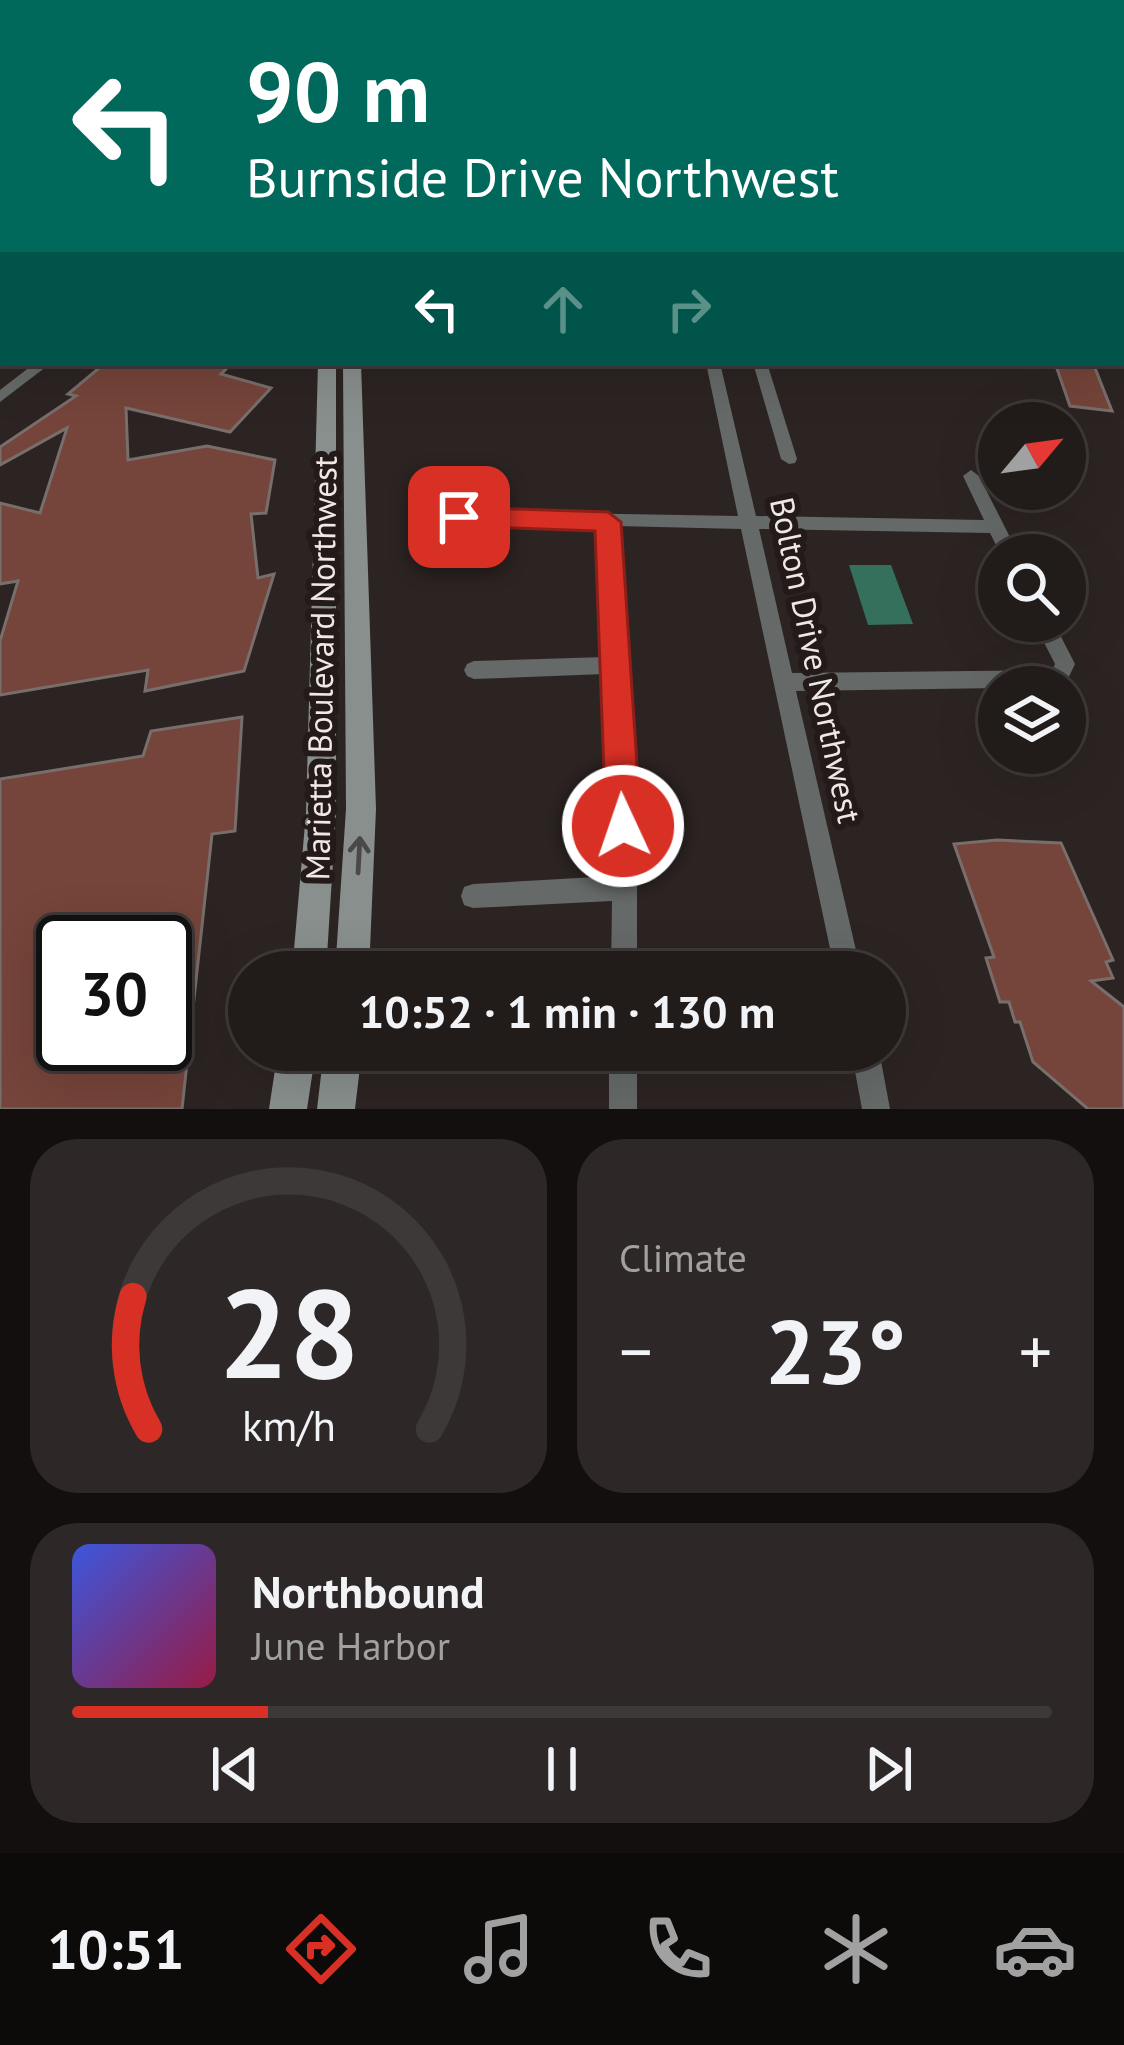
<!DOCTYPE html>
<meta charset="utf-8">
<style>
body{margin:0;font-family:"PT Sans",sans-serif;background:#2d2827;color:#f1f3f6;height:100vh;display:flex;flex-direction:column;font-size:45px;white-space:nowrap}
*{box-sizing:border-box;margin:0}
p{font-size:39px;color:#a2a1a2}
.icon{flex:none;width:66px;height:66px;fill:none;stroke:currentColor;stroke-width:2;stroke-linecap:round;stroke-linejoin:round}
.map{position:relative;height:1109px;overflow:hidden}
.drawer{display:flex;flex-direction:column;gap:30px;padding:30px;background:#120f0e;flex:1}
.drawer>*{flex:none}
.hud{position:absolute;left:0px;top:0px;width:1125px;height:366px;box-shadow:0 12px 48px #0002,0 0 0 3px #3e3939;background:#00695c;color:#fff;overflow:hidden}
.needle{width:78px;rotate:61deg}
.tools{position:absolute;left:978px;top:402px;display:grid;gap:24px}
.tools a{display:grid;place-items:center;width:108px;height:108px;border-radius:50%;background:#211b1a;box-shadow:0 12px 48px #0002,0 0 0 3px #3e3939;font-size:60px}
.speed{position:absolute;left:36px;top:915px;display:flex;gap:24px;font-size:60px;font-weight:700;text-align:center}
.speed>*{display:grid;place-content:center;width:156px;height:156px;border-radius:50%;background:#211b1a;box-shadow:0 12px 48px #0002,0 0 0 3px #3e3939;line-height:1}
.speed .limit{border:6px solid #111;border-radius:18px;background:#fff;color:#111}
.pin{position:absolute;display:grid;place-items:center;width:102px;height:102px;color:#fff;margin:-51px;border-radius:24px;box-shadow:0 6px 18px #0006}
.me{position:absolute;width:132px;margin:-66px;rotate:357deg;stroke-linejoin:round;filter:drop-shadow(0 0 9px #0008)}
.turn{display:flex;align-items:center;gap:42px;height:252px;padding:0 48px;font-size:54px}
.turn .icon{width:156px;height:156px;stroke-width:2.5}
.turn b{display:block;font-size:84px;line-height:102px}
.lanes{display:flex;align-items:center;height:114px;padding:0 48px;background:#0003;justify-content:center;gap:60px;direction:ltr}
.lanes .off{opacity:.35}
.big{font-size:90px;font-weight:700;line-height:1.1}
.drawer .widget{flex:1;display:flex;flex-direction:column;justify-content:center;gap:18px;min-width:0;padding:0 42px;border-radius:48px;background:#2d2827}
.drawer .dial{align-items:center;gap:0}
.dial svg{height:312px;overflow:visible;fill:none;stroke:#3e3939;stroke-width:7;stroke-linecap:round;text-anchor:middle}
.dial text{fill:#f1f3f6;stroke:none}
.song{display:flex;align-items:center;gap:36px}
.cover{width:144px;height:144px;border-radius:18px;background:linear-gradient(135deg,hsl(230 70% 55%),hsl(340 70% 35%))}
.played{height:12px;border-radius:6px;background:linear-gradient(90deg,#d93025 20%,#3e3939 20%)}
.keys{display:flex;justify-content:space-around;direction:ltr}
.heat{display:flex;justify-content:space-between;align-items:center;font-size:66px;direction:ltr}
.drawer .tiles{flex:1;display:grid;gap:30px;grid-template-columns:1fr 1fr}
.widget:last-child{grid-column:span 2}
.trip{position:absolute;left:228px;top:951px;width:678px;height:120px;border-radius:60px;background:#211b1a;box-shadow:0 12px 48px #0002,0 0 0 3px #3e3939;font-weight:700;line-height:120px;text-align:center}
.tabs{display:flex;height:192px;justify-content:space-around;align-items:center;background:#0d0b0a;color:#a2a1a2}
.tabs .icon{width:84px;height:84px}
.tabs .on{color:#d93025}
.tabs b{font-size:54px;color:#f1f3f6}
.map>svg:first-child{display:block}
.water{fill:#35705c}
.building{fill:#75443a;stroke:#786e6c;stroke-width:3;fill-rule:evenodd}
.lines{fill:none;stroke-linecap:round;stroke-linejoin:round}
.street{fill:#656967;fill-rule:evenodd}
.secondary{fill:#888f8c;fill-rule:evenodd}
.oneway{stroke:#4b4947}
.route{fill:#d93025;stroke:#8d1f18;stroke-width:3}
.labels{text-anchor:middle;stroke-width:12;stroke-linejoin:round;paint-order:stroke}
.street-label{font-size:33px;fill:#eee8e6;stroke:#231a19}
</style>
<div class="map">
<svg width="1124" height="1109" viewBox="0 0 1124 1109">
<rect width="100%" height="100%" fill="#2c2422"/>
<!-- water -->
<path class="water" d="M 849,565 L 891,565 L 913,624 L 868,625 Z"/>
<!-- building -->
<path class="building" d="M 105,363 L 232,363 L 221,374 L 271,388 L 230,432 L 126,408 L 128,460 L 207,446 L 275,460 L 266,513 L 251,514 L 258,578 L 274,574 L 244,671 L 145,691 L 148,670 L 0,695 L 0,641 L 18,581 L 0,584 L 0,503 L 40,513 L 67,428 L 0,465 L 0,447 L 76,396 L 68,394 Z
M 1055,363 L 1093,363 L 1112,411 L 1070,406 Z
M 242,717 L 235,831 L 212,834 L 182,1109 L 0,1109 L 0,779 L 143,756 L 151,731 ZM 63,942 L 165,942 L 165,1044 L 63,1044 Z
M 997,840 L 1061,843 L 1113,960 L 1106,962 L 1113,978 L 1091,981 L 1124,1007 L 1124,1109 L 1088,1109 L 1033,1062 L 1020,1022 L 1015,1022 L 1009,1002 L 1000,1002 L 986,958 L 994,957 L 954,844 Z"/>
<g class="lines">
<!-- street -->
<path class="street" d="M 133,0 L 141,0 L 143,3 L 135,3 Z
M 0,8 L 3,8 L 3,12 L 0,12 Z
M 0,41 L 3,42 L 3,58 L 0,58 Z
M 3,187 L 3,194 L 0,194 L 0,188 Z
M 1122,190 L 1124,190 L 1124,196 L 1122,196 Z
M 1122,283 L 1124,284 L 1124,292 L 1122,291 Z
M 1122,300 L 1124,300 L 1124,308 L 1122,308 Z
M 35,363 L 51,363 L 0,402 L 0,390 Z
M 706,363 L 720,363 L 756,516 L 984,520 L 963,476 L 971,470 L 979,476 L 1019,555 L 1001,555 L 990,533 L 759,529 L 792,673 L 1052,670 L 1055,664 L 1033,621 L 1053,621 L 1075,664 L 1065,685 L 1060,687 L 796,691 L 861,972 L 835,972 L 741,529 L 617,526 L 637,867 L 637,972 L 611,972 L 612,901 L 473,908 L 464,905 L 461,896 L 464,887 L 473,884 L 613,876 L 613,867 L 605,674 L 474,679 L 467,676 L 464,670 L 467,664 L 474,661 L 605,657 L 599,526 L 459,523 L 450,517 L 459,511 L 738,516 Z
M 753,363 L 767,363 L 797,459 L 795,463 L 789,464 L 781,459 Z
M 609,1050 L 637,1050 L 637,1109 L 609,1109 Z
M 851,1050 L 879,1050 L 890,1109 L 862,1109 Z"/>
<!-- secondary -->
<path class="secondary" d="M 438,0 L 448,0 L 436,3 Z
M 318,363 L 336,363 L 336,813 L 326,972 L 292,972 L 306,813 Z
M 343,363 L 361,363 L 376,809 L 369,972 L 335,972 L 346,809 Z
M 278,1050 L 316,1050 L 307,1109 L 269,1109 Z
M 324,1050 L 362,1050 L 355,1109 L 317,1109 Z"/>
</g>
<!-- one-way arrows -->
<defs><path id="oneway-shaft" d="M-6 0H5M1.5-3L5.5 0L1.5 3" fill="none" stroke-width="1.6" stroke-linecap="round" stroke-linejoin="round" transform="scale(3)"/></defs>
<use class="oneway" href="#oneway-shaft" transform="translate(359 855) rotate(-87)"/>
<!-- route -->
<path class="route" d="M 459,507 L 608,512 L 621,522 L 641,826 L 636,839 L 623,844 L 611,839 L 606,826 L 595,531 L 459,526 L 446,517 Z"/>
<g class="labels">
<!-- street labels -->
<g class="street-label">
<text transform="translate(816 660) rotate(78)" y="12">Bolton Drive Northwest</text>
<text transform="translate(321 668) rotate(-89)" y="12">Marietta Boulevard Northwest</text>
</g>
</g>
</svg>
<div class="tools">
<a><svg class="needle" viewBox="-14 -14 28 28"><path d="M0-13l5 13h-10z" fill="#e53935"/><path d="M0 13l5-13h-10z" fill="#a2a1a2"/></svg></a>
<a><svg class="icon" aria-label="search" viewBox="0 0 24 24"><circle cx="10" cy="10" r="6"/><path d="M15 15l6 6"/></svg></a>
<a><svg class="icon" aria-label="layers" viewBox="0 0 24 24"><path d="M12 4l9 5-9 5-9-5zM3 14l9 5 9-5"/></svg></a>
</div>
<div class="speed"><div class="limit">30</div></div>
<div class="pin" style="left:459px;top:517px;background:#d93025"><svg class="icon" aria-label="arrive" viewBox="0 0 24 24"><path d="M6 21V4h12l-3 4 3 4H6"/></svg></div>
<svg class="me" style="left:623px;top:826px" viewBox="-20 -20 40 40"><circle r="17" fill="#d93025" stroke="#fff" stroke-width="3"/><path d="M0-11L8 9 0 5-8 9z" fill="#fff"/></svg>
<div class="trip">10:52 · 1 min · 130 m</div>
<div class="hud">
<div class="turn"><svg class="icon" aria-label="left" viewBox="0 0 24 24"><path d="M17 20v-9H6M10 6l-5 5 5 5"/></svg><div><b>90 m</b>Burnside Drive Northwest</div></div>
<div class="lanes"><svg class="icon" aria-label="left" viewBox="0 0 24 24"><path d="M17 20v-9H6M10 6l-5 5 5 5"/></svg><svg class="icon off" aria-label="ahead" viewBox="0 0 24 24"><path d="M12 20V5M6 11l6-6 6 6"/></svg><svg class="icon off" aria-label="right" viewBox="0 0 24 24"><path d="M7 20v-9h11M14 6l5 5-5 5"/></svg></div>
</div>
</div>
<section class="drawer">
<div class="tiles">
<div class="widget dial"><svg viewBox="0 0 100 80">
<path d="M14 69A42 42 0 1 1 86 69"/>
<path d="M14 69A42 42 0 0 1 10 35" stroke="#d93025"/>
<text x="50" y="56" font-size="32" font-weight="700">28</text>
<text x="50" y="72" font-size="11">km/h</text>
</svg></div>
<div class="widget"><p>Climate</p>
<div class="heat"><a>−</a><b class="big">23°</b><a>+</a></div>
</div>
<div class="widget">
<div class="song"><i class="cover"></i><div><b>Northbound</b><p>June Harbor</p></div></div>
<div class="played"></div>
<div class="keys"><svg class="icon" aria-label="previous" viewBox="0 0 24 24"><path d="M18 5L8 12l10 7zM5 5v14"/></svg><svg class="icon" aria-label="pause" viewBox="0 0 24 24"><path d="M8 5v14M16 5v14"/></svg><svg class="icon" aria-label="next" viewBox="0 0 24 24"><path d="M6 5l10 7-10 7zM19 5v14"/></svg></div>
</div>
</div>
</section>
<nav class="tabs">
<b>10:51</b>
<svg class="icon on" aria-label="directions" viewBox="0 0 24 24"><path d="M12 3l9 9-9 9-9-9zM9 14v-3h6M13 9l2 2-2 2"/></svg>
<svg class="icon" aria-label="music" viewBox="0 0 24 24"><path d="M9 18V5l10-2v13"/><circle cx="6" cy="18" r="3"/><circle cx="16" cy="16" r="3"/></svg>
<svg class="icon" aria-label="phone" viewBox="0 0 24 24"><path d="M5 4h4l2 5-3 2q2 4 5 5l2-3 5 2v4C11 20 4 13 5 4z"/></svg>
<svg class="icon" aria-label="climate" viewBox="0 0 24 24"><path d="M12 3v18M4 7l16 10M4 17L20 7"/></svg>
<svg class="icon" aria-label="car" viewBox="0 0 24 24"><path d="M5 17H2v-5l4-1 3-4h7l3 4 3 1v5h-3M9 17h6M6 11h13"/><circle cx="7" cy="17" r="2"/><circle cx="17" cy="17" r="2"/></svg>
</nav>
